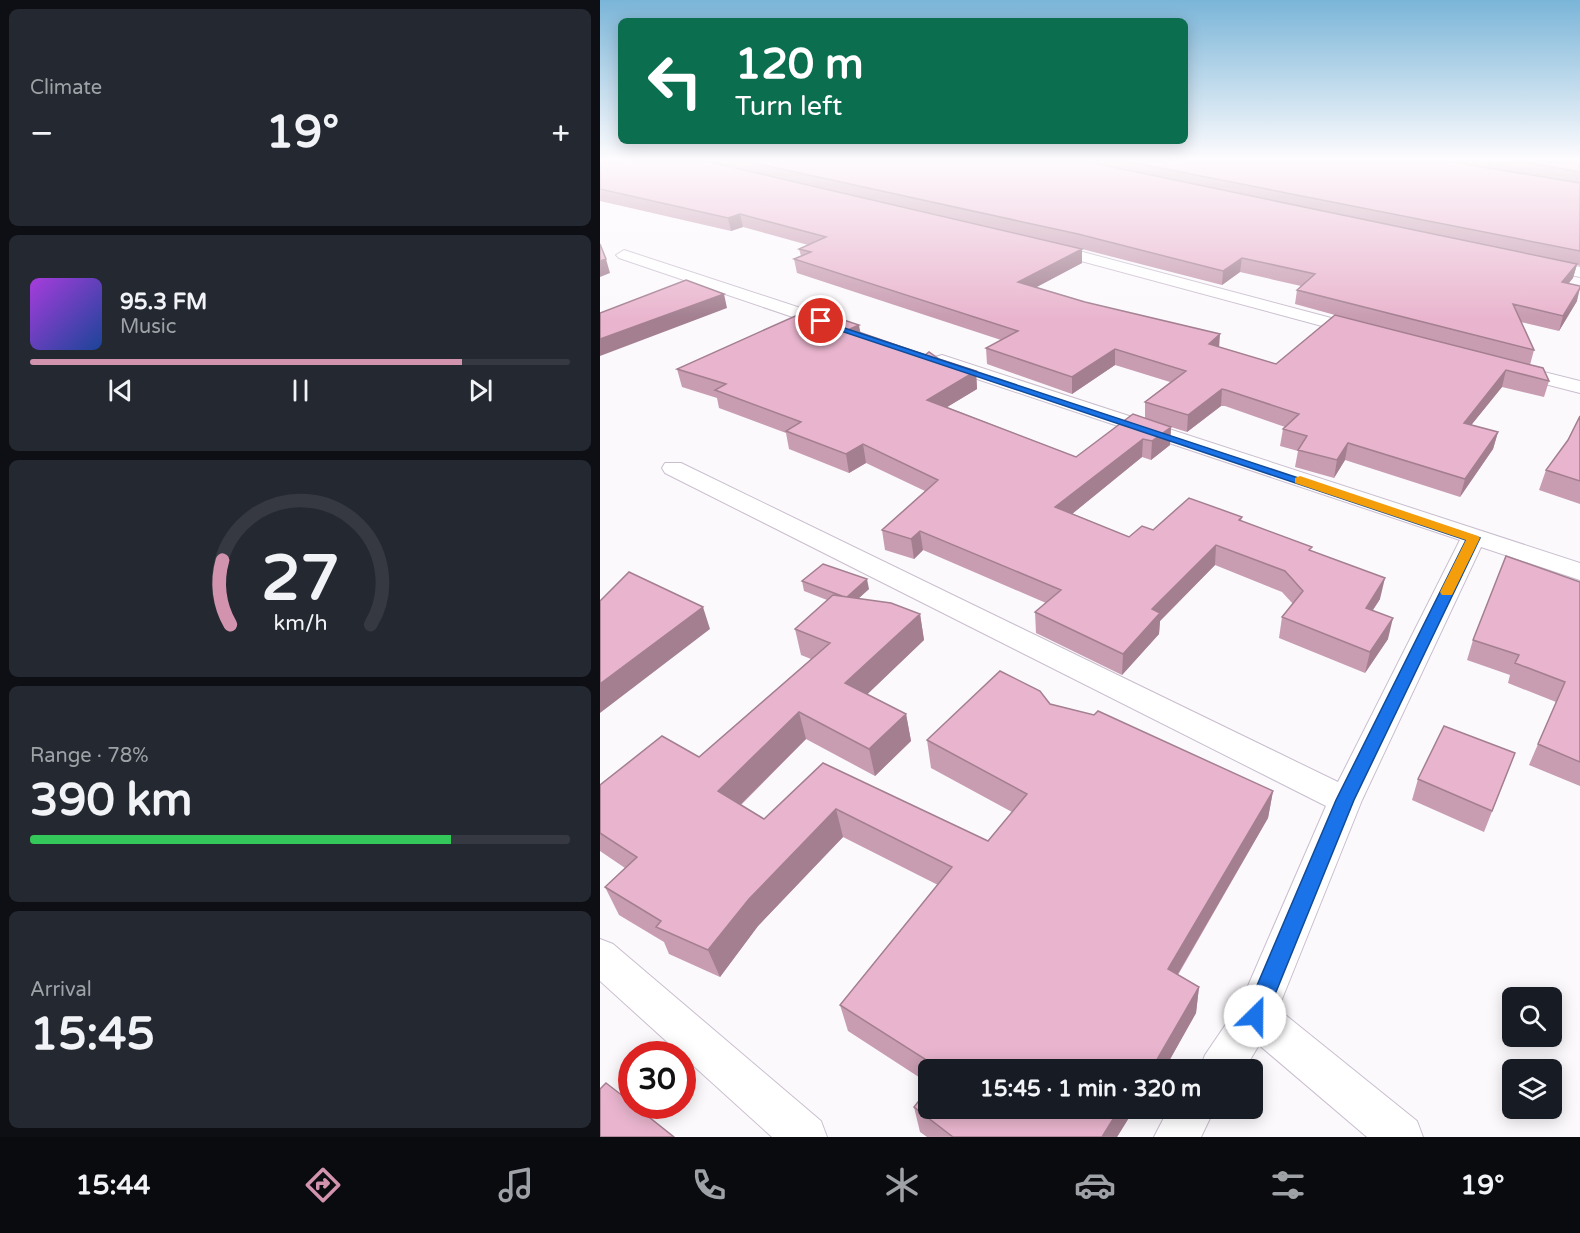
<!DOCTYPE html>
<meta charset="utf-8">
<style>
body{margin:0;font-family:"Varela Round",sans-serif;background:#242831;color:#f1f3f6;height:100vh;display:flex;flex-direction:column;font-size:22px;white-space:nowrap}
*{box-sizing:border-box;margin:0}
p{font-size:20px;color:#9ea1a6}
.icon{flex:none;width:33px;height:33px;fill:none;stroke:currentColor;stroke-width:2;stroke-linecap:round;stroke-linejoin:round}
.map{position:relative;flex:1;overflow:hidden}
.details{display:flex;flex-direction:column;gap:9px;padding:9px;background:#0d0f14;width:600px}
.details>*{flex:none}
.hud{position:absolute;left:18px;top:18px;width:570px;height:126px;border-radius:9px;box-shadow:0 3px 15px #0003;background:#0b6e4f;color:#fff;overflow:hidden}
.tools{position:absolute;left:902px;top:987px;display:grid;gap:12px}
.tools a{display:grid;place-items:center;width:60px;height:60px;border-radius:9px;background:#171b24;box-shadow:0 3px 15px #0003;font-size:30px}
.speed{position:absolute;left:18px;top:1041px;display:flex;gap:12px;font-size:30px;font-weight:700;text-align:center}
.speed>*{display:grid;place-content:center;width:78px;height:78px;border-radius:50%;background:#171b24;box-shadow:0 3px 15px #0003;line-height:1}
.speed .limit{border:9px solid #d22;background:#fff;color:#111}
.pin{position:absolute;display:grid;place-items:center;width:51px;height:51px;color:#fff;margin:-26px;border:3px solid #fff;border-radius:50%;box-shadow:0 2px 6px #0007}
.me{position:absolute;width:66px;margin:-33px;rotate:23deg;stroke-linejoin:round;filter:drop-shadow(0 0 4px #0008)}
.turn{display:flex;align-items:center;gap:21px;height:126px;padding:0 18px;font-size:27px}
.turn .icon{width:78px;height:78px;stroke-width:2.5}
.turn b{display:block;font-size:42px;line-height:51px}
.big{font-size:45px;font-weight:700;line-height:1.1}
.details .card{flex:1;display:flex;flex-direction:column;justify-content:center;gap:9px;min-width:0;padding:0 21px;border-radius:9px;background:#242831}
.details .dial{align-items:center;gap:0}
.dial svg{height:156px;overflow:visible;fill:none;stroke:#363941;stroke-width:7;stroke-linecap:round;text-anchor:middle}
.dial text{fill:#f1f3f6;stroke:none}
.song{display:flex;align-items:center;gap:18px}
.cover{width:72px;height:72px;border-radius:9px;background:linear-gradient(135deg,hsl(280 70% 55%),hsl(220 70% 35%))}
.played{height:6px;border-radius:3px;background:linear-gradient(90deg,#d293af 80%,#363941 80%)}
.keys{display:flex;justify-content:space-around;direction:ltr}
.heat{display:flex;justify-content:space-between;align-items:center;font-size:33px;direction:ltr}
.charge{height:9px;border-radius:4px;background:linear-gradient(90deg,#34c759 78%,#363941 0)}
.trip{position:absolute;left:318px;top:1059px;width:345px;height:60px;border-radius:9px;background:#171b24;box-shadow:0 3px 15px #0003;font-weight:700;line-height:60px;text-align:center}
.tabs{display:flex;height:96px;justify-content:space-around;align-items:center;background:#090b0e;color:#9ea1a6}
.tabs .icon{width:42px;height:42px}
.tabs .active{color:#d293af}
.tabs b{font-size:27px;color:#f1f3f6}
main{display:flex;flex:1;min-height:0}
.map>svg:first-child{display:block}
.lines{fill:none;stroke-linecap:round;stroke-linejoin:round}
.minor-casing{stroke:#c9bece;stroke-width:2}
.minor{fill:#fff;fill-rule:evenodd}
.wall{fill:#c89cb1;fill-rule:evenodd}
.shaded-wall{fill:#a37f90}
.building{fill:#e9b5ce;stroke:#a37f90;stroke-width:1.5}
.route{fill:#1a73e8;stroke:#114b97;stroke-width:1.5}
.slow{fill:#f59e0b}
</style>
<main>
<section class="details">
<div class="card"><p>Climate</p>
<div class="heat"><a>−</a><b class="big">19°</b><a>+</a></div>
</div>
<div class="card">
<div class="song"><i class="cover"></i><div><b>95.3 FM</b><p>Music</p></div></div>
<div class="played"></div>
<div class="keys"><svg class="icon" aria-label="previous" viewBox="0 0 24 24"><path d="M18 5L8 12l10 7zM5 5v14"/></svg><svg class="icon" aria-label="pause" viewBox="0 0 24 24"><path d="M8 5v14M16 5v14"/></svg><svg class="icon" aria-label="next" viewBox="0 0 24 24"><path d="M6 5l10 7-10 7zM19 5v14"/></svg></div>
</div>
<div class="card dial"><svg viewBox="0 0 100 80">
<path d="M14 69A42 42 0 1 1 86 69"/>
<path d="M14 69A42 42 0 0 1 10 36" stroke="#d293af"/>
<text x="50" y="56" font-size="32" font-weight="700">27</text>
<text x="50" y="72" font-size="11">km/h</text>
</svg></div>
<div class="card"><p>Range · 78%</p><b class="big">390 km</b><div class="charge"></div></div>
<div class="card"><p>Arrival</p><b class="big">15:45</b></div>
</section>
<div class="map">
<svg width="980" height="1137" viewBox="0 0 980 1137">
<rect width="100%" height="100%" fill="#fcf9fd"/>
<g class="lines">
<!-- minor casing -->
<g class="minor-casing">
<path id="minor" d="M 449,243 L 765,327 L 768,331 L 759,336 L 444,251 L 441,248 Z
M 24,250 L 240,321 L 243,325 L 234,330 L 228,329 L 19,258 L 16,255 Z
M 941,259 L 980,267 L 980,277 L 935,267 L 933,264 Z
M 342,355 L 980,563 L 980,580 L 881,547 L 762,800 L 678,1009 L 817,1121 L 823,1137 L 767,1137 L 659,1045 L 644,1070 L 599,1070 L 605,1055 L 641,1002 L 726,806 L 65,473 L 62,468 L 65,463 L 81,463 L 738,782 L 860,540 L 335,365 L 333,361 L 335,357 Z
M 916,365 L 980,381 L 980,393 L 909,375 L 906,371 L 909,367 Z
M 0,939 L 13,944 L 221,1121 L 227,1137 L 172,1137 L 0,981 Z
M 569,1108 L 615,1108 L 601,1137 L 554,1137 Z"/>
</g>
<!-- minor -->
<use href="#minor" class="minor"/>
</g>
<!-- wall -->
<path class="wall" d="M 0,160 L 980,160 L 980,266 L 977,265 L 973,278 L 968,283 L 977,301 L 959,331 L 921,322 L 934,350 L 930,365 L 949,381 L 944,397 L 902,387 L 871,425 L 898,432 L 893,449 L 860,497 L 745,460 L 734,478 L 695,467 L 698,451 L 680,446 L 683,429 L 685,427 L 625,406 L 621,406 L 587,432 L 571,427 L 570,445 L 551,460 L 542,457 L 472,514 L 529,537 L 553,530 L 642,517 L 641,521 L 711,551 L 780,599 L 773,610 L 788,639 L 765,673 L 679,638 L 682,617 L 693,604 L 682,592 L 615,565 L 560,621 L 559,634 L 522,675 L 436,633 L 435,612 L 446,603 L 323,550 L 314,559 L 285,550 L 282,530 L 325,491 L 266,463 L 249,473 L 189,449 L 186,433 L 119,408 L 117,398 L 82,387 L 77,369 L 260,333 L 376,371 L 377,389 L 347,407 L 476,457 L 545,418 L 545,402 L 570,382 L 515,365 L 472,394 L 387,364 L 386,348 L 401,340 L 197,273 L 194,259 L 201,256 L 199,249 L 208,245 L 143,227 L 131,231 L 0,201 ZM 391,228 L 478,248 L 622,285 L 640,272 L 701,286 L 697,290 L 695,304 L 735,315 L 676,364 L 619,347 L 436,287 L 482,263 L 482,249 Z
M 980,416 L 980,504 L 939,490 L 946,470 L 968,440 Z
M 202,581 L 269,589 L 259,598 L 320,614 L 324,640 L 267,694 L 306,714 L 311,741 L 275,776 L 206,739 L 141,805 L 164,819 L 223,763 L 388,841 L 412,812 L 331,768 L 327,740 L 450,704 L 673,791 L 668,818 L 578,975 L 599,987 L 596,1013 L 564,1070 L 328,1070 L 328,1083 L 248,1031 L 240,1005 L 338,885 L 243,837 L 158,926 L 120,977 L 69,954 L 64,942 L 19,915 L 5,887 L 25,868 L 0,851 L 0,785 L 99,757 L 211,659 L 201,655 L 195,629 L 227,600 L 204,591 Z
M 980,582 L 980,786 L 929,765 L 956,702 L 908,683 L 910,675 L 867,660 L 873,640 Z
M 915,753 L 884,832 L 812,800 L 818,779 Z
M 314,1107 L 328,1108 L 535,1108 L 517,1137 L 327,1137 L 320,1132 Z"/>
<!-- shaded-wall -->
<path class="shaded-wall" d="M 140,214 L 143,227 L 131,231 L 128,218 Z
M 482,249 L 482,263 L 418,297 L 418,282 Z
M 642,258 L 640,272 L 622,285 L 623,271 Z
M 6,259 L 10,273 L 0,277 L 0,261 Z
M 977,264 L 973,278 L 958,297 L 962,282 Z
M 980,288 L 977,301 L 959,331 L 963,316 Z
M 124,294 L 127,308 L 0,356 L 0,339 Z
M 259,325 L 262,342 L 250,329 Z
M 620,334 L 619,349 L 609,344 Z
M 515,349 L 515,365 L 472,394 L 472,377 Z
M 906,370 L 902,387 L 860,439 L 864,423 Z
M 376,371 L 377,389 L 329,418 L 327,400 Z
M 622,389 L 621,406 L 587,432 L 588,415 Z
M 571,427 L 570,445 L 551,460 L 552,441 Z
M 898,432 L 893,449 L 860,497 L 865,479 Z
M 543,439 L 542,457 L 456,527 L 455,507 Z
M 748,443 L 745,460 L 734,478 L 737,460 Z
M 263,444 L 266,463 L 249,473 L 246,454 Z
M 320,531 L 323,550 L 314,559 L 311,539 Z
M 616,545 L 615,565 L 560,621 L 559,634 L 522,675 L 523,654 L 552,609 Z
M 785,578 L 780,599 L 761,628 L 766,608 Z
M 267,579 L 269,589 L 248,608 L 246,598 Z
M 103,607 L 110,629 L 0,713 L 0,684 Z
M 320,614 L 324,640 L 251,710 L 245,683 Z
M 793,618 L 788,639 L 765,673 L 770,652 Z
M 199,712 L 206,739 L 127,818 L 118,791 Z
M 306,714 L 311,741 L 275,776 L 269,749 Z
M 673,791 L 668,818 L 565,996 L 568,969 Z
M 236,809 L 243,837 L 158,926 L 120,977 L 108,950 L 149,899 Z
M 599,987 L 596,1013 L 564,1070 L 551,1070 Z
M 520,1108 L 535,1108 L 517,1137 L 502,1137 Z"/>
<!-- building -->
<path class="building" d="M 0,160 L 101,160 L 482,249 L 418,282 L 485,302 L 620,334 L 609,344 L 676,364 L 735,315 L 943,368 L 949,381 L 906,370 L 864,423 L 898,432 L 865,479 L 748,443 L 737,460 L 698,450 L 707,436 L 683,429 L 699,414 L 626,390 L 622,389 L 588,415 L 545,402 L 586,371 L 515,349 L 472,377 L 386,348 L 418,331 L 194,259 L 211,252 L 199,249 L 226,237 L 140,214 L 128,218 L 0,189 Z
M 140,160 L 479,160 L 977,264 L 962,282 L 980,286 L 980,288 L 963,316 L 913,304 L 934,350 L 697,290 L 715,274 L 642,258 L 623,271 L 478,234 Z
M 520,160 L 840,160 L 980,183 L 980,251 Z
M 913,160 L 980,160 L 980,172 Z
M 0,244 L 6,259 L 0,261 Z
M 86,280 L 124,294 L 0,339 L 0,313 Z
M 211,309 L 259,325 L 250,329 L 325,355 L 329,352 L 339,359 L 376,371 L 327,400 L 476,457 L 533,414 L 571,427 L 552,441 L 543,439 L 455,507 L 529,537 L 542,526 L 553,530 L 589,498 L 642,517 L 639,520 L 712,547 L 709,550 L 785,578 L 766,608 L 793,618 L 770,652 L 682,617 L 703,591 L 685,571 L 616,545 L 552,609 L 560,613 L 523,654 L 435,612 L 461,590 L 320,531 L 311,539 L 282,530 L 338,480 L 263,444 L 246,454 L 186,431 L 201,422 L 115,390 L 126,384 L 77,369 Z
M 980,416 L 980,481 L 946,470 L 968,440 Z
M 906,556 L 980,582 L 980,762 L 938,744 L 965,682 L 915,663 L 919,655 L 873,640 Z
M 223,564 L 267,579 L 247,597 L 242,596 L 202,581 Z
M 29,572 L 103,607 L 0,684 L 0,601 Z
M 233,595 L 291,603 L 320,614 L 245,683 L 306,714 L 269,749 L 199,712 L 118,791 L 164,819 L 223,763 L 388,841 L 427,794 L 327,740 L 400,671 L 440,691 L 450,704 L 494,715 L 498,711 L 673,791 L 568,969 L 599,987 L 551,1070 L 342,1070 L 240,1005 L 352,867 L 236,809 L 149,899 L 108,950 L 56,927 L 61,921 L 5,887 L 37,857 L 0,833 L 0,785 L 62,736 L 99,757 L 230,643 L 195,629 Z
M 844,726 L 915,753 L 892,811 L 818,779 Z
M 6,1083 L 32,1103 L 32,1106 L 35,1106 L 74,1137 L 0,1137 L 0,1089 Z
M 328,1089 L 328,1108 L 520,1108 L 502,1137 L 353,1137 L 314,1107 Z"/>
<!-- sky -->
<linearGradient id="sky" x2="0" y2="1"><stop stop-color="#7ab5d8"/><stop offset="0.5" stop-color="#fefcfe"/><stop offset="1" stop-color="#fefcfe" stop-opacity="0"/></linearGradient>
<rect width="980" height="319" fill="url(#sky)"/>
<!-- route -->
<path class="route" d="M 217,319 L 880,538 L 754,800 L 663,1024 L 655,1027 L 648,1024 L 644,1016 L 736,800 L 866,540 L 217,323 Z"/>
<!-- slow -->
<path class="slow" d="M 700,476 L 878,536 L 880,538 L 852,595 L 842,595 L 840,592 L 866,540 L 695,483 L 695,478 Z"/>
</svg>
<div class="tools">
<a><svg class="icon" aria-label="search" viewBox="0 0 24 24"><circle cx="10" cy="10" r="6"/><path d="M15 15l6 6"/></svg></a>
<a><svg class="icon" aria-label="layers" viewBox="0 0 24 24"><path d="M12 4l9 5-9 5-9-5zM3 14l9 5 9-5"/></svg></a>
</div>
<div class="speed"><div class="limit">30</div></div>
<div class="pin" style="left:221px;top:321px;background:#d93025"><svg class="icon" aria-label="arrive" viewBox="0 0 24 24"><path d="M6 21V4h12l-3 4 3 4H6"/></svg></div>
<svg class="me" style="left:655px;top:1016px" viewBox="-20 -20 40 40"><circle r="19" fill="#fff"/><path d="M0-13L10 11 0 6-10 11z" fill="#1a73e8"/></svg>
<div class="trip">15:45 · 1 min · 320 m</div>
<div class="hud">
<div class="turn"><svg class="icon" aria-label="left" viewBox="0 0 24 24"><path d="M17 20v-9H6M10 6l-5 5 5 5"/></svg><div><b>120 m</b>Turn left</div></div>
</div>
</div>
</main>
<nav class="tabs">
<b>15:44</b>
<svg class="icon active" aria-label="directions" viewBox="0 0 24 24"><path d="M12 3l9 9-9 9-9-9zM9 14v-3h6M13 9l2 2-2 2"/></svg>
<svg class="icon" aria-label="music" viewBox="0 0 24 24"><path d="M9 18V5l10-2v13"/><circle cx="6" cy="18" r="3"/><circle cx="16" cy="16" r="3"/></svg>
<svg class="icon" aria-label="phone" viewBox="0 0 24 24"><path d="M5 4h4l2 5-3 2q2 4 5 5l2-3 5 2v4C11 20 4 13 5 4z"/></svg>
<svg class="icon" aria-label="climate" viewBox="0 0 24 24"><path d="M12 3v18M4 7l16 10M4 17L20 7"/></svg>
<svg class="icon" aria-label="car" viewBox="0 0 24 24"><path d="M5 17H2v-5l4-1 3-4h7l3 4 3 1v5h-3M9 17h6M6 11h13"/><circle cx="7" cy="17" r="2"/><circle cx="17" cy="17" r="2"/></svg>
<svg class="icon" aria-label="filters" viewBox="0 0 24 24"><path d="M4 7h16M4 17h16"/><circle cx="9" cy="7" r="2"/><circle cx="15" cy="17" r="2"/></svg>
<b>19°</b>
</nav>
